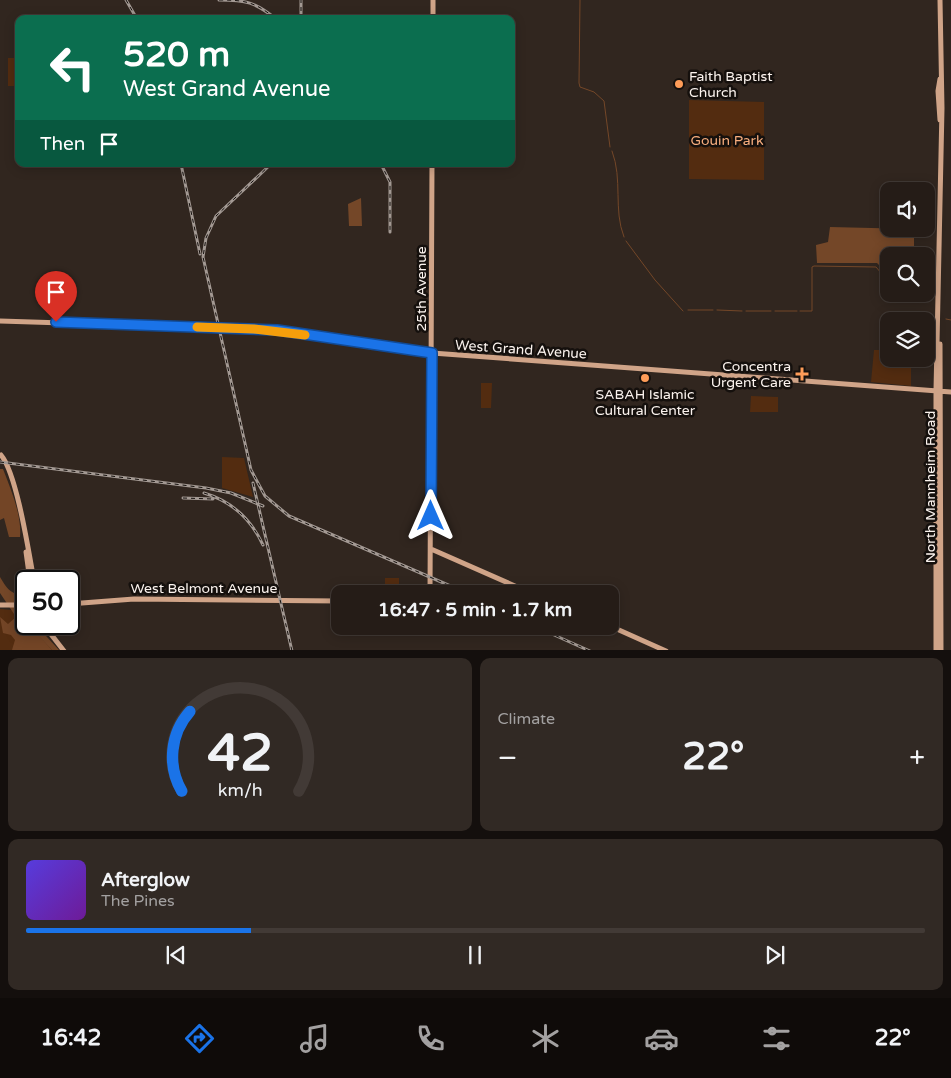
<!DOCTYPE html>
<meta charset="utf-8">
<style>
body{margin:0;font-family:"Varela Round",sans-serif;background:#312924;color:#f1f3f6;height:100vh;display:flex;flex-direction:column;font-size:19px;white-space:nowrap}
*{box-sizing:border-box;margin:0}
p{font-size:16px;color:#a3a1a1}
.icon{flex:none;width:28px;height:28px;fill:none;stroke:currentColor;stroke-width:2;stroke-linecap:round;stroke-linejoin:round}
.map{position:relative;height:650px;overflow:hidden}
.panel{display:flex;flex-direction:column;gap:8px;padding:8px;background:#140f0d;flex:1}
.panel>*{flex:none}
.guide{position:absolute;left:15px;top:15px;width:500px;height:152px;border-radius:10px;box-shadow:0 2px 12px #0003,0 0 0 1px #423a36;background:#0b6e4f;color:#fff;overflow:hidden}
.controls{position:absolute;left:880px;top:182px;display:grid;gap:10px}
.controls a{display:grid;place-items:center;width:55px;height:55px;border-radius:10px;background:#251c17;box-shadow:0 2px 12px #0003,0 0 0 1px #423a36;font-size:25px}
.speed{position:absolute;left:15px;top:570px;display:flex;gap:10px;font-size:25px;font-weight:700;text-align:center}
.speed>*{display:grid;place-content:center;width:65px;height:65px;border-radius:50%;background:#251c17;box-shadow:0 2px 12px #0003,0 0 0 1px #423a36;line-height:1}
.speed .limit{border:2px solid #111;border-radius:8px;background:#fff;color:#111}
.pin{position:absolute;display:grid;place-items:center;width:42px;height:42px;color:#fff;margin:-51px -21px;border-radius:50% 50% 50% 0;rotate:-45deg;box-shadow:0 0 5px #0007}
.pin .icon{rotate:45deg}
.me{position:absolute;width:55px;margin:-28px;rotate:0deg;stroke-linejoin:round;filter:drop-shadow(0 0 4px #0008)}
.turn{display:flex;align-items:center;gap:18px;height:105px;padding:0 25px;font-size:22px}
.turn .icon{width:65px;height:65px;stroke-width:2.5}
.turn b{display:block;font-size:35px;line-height:42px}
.then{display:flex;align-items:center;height:48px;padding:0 25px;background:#0003;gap:10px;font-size:19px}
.big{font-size:38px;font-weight:800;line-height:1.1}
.panel .widget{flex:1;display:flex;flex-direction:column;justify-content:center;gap:8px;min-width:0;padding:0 18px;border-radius:10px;background:#312924}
.panel .dial{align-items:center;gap:0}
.dial svg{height:130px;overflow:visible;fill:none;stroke:#423a36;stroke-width:7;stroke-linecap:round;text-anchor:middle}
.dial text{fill:#f1f3f6;stroke:none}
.song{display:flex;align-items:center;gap:15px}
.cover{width:60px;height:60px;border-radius:8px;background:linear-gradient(135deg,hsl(250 70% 55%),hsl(280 70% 35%))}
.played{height:5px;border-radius:2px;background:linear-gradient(90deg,#1a73e8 25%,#423a36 25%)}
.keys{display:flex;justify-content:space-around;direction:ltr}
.heat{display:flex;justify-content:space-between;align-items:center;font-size:28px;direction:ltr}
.panel .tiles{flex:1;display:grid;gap:8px;grid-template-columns:1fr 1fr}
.widget:last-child{grid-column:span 2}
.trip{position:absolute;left:331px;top:585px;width:288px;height:50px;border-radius:10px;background:#251c17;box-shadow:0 2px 12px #0003,0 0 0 1px #423a36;font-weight:800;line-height:50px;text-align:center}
.dock{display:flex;height:80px;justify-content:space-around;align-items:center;background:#0f0b09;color:#a3a1a1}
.dock .icon{width:35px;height:35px}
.dock .on{color:#1a73e8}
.dock b{font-size:22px;color:#f1f3f6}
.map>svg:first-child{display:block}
.green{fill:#532c10}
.forest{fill:#734526}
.water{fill:#744728}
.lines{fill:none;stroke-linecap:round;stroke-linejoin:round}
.stream{stroke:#744728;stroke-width:1}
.major{stroke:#d0a488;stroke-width:5}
.rail-casing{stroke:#a39993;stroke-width:3}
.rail{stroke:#15100d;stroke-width:1;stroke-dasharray:4;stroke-linecap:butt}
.route-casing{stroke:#114b97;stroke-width:12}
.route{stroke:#1a73e8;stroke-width:9}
.slow{stroke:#f59e0b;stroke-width:9}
.poi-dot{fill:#fe9c58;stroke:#15100d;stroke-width:2}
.labels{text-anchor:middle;stroke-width:5;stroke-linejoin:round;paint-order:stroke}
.poi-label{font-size:14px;fill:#fbf3ee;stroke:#15100d;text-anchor:start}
.park-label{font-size:14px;fill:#f8ae7e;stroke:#15100d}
.street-label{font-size:14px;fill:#fbf3ee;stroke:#15100d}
</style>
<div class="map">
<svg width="951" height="651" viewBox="0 0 951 651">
<rect width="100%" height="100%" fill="#31261f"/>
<!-- green -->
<path class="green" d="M 8,58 L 19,58 L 19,86 L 8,86 Z
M 689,100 L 764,102 L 764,180 L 689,179 Z
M 874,350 L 889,350 L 889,359 L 911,359 L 911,386 L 871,382 Z
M 481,383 L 492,383 L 491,408 L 481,408 Z
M 751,396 L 778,397 L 778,412 L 750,412 Z
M 222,457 L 244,458 L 253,497 L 222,488 Z
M 385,578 L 399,578 L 399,594 L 370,594 L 370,588 L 376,584 L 385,584 Z
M 0,609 L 12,610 L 52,650 L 0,651 Z"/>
<!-- forest -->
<path class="forest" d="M 0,469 L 3,469 C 11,490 22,515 20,537 L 9,537 L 4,518 L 0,520 Z
M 0,617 L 8,624 L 16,617 L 35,631 L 52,650 L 12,650 L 15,640 L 11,635 L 3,633 Z"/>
<!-- water -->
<path class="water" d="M 361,198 L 362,226 L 349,226 L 348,204 Z
M 830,227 L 914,229 L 914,246 L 909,247 L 909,256 L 889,256 L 889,270 L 884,270 L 877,263 L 817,263 L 816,245 L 828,242 Z
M 0,577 C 6,587 9,593 21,595 L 20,600 L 26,612 L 26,624 L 35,624 L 59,650 L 52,650 L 34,631 L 16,617 L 0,593 Z"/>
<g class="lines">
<!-- stream -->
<path class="stream" d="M 580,0 L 579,83 L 580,87 L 594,92 L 604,101 L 610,147
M 612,151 C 623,180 613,209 624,237
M 626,241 L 655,280 L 683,311
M 926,291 L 930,291
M 688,310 L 713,310
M 717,310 L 742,311
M 746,311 L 771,311
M 775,311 L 797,311
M 800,311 L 812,311 L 812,267 L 814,266 L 876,267 L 882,274 L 889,274
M 946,319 L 951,320
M 22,643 L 25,639"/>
<!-- major -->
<path class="major" d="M 433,19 L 433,0
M 940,120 L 938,91 L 940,79
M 0,321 L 254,329 L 432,353 L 951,392
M 940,344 L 941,651
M 1,455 C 17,474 29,554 34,581
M 431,549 L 533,594
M 26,552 L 30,581
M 430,594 L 432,164
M 69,604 L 134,599 L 340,601
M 0,605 L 26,605
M 43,624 L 64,651
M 610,626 L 666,651
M 936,651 L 936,390 L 942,108 L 940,0"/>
<!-- rail casing -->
<g class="rail-casing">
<path id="rail" d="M 126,0 L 137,19
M 219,0 C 246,0 255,2 276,19
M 301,19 L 301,0
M 181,164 L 200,254
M 271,164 L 216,216 L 206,238 L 203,257 L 251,470 L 265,496 L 289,516 L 469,594
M 381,164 L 390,182 L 390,232
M 0,462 L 206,488 L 231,493 L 263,506
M 253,483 L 292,651
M 204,493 C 231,501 251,519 263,545
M 183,498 L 213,499
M 534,626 L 590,651"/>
</g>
<!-- rail -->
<use href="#rail" class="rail"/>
</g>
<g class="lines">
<!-- route casing -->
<g class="route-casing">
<path id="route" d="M 56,322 L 277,330 L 432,353 L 431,516"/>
</g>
<!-- route -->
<use href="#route" class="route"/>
<!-- slow -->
<path class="slow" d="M 197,327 L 254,329 L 305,335"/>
</g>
<!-- markers -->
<g class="poi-dot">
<circle cx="679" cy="84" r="5"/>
<path d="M799.5 366.5h5v5h5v5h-5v5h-5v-5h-5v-5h5z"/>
<circle cx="645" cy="378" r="5"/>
</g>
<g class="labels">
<!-- poi labels -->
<g class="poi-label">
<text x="689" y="81">Faith Baptist<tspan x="689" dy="16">Church</tspan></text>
<text x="791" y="371" text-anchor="end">Concentra<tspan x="791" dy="16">Urgent Care</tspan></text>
<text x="645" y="399" text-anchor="middle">SABAH Islamic<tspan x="645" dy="16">Cultural Center</tspan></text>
</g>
<!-- park labels -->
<g class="park-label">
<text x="727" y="145">Gouin Park</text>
</g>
<!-- street labels -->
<g class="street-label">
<text transform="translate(421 289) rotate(-90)" y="5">25th Avenue</text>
<text transform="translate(521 349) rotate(4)" y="5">West Grand Avenue</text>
<text transform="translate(930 487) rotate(-90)" y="5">North Mannheim Road</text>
<text x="204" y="593">West Belmont Avenue</text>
</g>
</g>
</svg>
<div class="controls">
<a><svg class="icon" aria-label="sound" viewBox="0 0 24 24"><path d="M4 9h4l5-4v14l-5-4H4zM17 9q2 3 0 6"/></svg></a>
<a><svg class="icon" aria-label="search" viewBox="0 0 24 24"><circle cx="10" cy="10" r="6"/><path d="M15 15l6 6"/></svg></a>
<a><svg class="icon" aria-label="layers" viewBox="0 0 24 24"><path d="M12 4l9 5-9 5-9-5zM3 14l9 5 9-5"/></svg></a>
</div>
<div class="speed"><div class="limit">50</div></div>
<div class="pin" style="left:56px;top:322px;background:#d93025"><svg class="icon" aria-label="arrive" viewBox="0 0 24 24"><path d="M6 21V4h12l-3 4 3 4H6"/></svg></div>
<svg class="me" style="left:431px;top:516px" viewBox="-20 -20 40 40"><path d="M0-17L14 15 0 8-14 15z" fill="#1a73e8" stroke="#fff" stroke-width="4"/></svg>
<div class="trip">16:47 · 5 min · 1.7 km</div>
<div class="guide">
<div class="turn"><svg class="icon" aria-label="left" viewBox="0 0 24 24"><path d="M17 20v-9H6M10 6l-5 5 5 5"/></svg><div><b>520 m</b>West Grand Avenue</div></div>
<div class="then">Then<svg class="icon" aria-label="arrive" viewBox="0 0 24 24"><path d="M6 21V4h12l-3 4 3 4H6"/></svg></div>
</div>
</div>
<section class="panel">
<div class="tiles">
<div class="widget dial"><svg viewBox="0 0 100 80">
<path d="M14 69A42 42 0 1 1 86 69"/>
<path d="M14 69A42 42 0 0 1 19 20" stroke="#1a73e8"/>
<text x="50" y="56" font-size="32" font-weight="700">42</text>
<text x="50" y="72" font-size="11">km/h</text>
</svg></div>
<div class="widget"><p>Climate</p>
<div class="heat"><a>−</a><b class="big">22°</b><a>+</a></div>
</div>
<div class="widget">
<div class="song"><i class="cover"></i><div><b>Afterglow</b><p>The Pines</p></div></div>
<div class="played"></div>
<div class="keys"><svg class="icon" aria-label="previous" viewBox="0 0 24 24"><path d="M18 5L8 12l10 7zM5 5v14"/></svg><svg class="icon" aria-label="pause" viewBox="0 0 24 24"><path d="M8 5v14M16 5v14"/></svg><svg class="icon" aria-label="next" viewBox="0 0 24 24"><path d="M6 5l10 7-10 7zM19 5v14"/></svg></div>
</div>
</div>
</section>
<nav class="dock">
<b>16:42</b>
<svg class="icon on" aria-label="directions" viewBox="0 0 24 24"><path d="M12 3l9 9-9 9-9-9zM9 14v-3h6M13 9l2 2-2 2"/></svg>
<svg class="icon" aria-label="music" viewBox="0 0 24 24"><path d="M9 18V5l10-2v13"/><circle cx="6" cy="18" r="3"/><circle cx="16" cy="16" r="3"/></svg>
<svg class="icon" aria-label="phone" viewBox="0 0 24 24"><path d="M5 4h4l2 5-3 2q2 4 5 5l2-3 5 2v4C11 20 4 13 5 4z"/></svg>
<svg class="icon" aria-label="climate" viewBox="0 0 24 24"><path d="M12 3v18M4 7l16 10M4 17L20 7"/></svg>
<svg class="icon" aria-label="car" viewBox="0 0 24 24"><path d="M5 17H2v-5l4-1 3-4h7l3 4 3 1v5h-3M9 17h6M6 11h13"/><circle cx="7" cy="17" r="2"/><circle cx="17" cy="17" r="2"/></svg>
<svg class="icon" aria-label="filters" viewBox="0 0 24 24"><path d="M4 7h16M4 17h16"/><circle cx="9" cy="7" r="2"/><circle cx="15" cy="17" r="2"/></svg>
<b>22°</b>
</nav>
